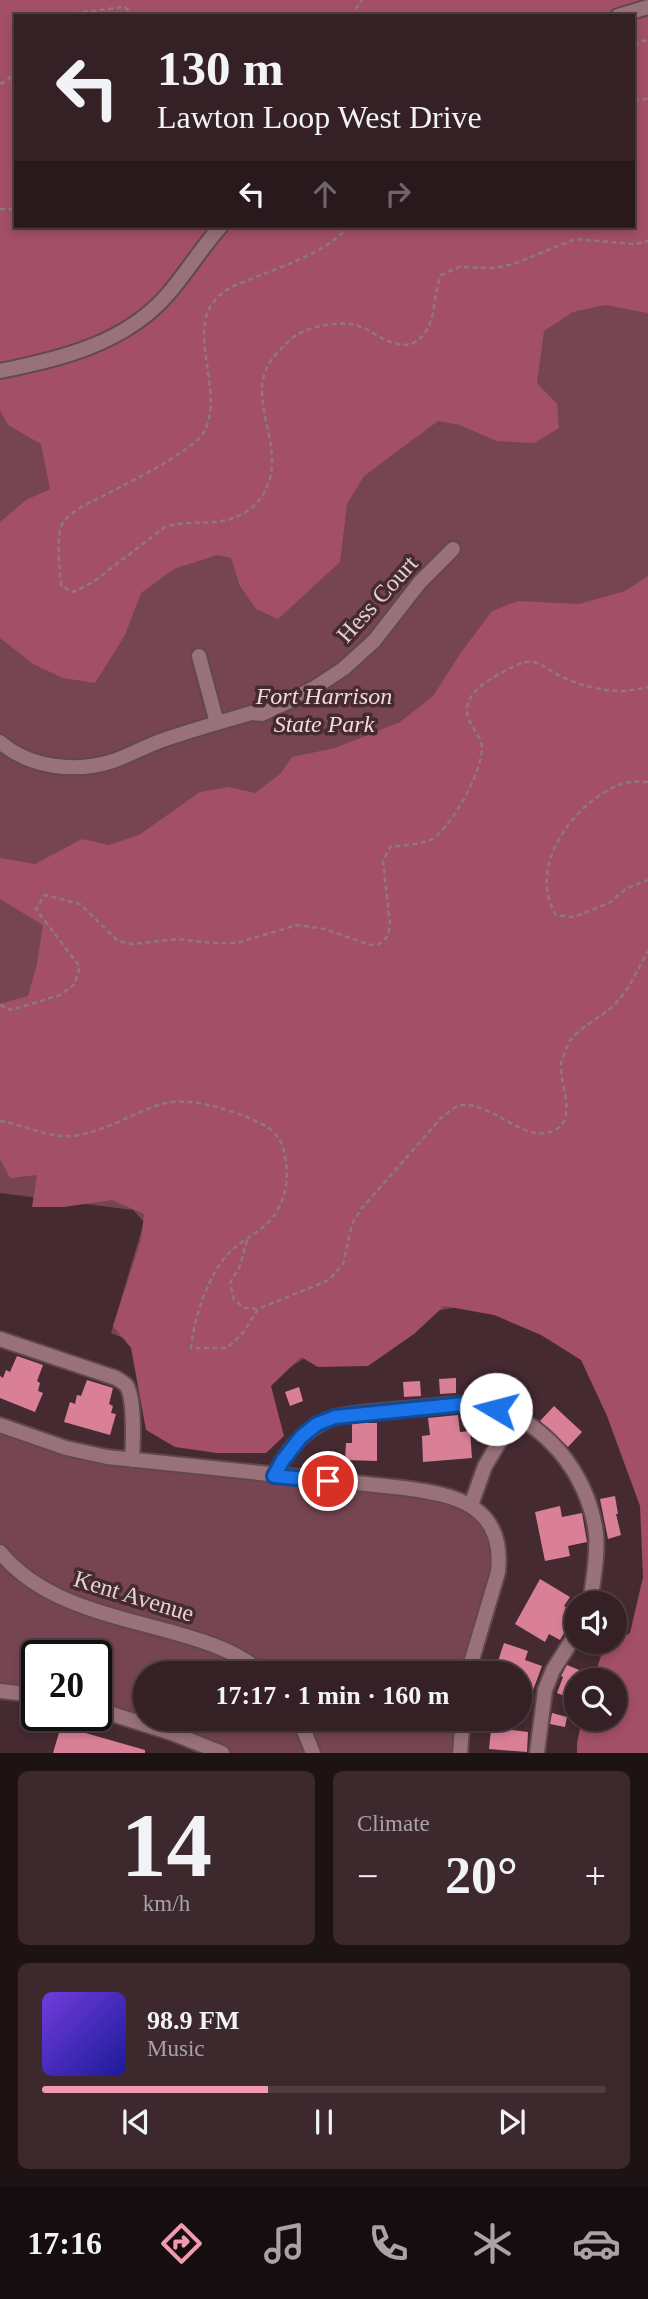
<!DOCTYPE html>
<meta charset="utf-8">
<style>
body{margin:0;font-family:Georgia,serif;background:#3c282d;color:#f1f3f6;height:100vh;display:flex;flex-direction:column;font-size:26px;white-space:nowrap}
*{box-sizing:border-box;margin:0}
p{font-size:23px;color:#a9a3a7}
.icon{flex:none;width:38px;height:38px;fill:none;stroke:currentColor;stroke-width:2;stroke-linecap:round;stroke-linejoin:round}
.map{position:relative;height:1753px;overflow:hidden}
.side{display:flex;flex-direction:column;gap:18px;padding:18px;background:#1d1214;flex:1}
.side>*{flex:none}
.top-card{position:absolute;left:14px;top:14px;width:621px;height:214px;border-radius:0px;box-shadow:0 4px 10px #0003,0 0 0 2px #4e3e42;background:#342025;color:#f1f3f6;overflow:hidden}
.tools{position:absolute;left:564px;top:1591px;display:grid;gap:14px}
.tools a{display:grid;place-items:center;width:63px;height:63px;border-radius:50%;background:#342025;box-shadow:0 4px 10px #0003,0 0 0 2px #4e3e42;font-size:35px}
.speed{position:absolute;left:21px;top:1640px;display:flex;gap:14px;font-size:35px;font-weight:700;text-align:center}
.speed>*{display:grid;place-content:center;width:91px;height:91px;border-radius:50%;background:#342025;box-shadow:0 4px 10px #0003,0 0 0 2px #4e3e42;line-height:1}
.speed .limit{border:4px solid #111;border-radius:10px;background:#fff;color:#111}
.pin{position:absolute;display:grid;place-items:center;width:60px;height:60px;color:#fff;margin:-30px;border:4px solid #fff;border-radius:50%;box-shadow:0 2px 7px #0007}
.me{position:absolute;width:77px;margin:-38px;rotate:278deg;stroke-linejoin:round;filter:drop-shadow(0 0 5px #0008)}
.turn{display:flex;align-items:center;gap:24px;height:147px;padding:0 28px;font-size:32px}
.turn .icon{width:91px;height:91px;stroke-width:2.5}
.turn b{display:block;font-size:49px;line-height:60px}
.lanes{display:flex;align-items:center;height:66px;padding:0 28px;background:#0003;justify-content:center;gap:35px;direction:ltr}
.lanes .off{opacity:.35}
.big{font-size:52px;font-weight:800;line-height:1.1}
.side .card{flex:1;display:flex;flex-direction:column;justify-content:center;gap:10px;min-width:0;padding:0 24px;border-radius:10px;background:#3c282d}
.side .dial{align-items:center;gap:0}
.dial b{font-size:91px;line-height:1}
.song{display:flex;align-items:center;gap:21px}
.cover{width:84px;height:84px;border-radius:10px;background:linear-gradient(135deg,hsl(260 70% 55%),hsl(240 70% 35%))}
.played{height:7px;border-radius:4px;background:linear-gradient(90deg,#f29ab0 40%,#4e3e42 40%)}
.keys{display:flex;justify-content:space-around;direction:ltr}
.heat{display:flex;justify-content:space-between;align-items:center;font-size:38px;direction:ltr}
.side .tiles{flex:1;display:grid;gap:18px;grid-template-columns:1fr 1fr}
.card:last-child{grid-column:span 2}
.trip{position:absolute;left:133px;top:1661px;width:399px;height:70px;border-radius:35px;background:#342025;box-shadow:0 4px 10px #0003,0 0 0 2px #4e3e42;font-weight:800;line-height:70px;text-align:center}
.dock{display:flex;height:112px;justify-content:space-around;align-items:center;background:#150d0f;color:#a9a3a7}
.dock .icon{width:49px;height:49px}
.dock .on{color:#f29ab0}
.dock b{font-size:32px;color:#f1f3f6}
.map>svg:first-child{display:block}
.green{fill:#774552;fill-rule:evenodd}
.forest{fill:#a24f67;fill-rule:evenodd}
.building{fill:#d98097}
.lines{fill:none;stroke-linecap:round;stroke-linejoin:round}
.minor-casing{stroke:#61484e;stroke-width:18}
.path{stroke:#8f787d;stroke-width:2.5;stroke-dasharray:5 3.5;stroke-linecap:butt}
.minor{stroke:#98717a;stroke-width:14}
.route-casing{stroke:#114b97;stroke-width:18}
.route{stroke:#1a73e8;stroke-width:12}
.labels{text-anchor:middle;stroke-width:7;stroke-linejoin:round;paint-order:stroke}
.street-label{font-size:24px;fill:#e3d1d4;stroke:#452a31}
.park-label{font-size:24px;font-style:italic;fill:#f2d9de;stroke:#452a31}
</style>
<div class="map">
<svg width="648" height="1753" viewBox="0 0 648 1753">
<rect width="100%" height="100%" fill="#452a31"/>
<!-- green -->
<path class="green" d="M 0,0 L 648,0 L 648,1437 L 558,1326 L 464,1306 L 356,1325 L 252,1392 L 111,1333 L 144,1222 L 133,1210 L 0,1193 ZM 16,16 L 634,16 L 634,226 L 16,226 Z
M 0,1425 L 66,1448 L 471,1505 L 500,1558 L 468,1673 L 145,1673 L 145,1718 L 463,1719 L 460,1753 L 222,1753 L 96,1709 L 96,1656 L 37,1656 L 37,1695 L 0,1691 Z"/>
<!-- forest -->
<path class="forest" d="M 0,0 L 648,0 L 648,313 L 605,305 L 573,312 L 544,331 L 537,383 L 557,404 L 559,428 L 534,443 L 496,441 L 460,425 L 438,421 L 364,476 L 347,504 L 340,562 L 278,619 L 256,609 L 240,586 L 231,558 L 217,555 L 174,569 L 141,593 L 125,635 L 95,683 L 63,678 L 33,664 L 0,638 L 0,522 L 26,500 L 50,489 L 41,444 L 8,425 L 0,410 ZM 16,16 L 634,16 L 634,226 L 16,226 Z
M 648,576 L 648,1753 L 577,1753 L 577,1743 L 582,1719 L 614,1718 L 614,1680 L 593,1680 L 604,1647 L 630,1633 L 643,1577 L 640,1506 L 607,1416 L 581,1360 L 541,1335 L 494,1315 L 444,1306 L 414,1334 L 368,1366 L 318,1367 L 301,1357 L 271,1386 L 284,1436 L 266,1453 L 217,1453 L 175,1447 L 146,1430 L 131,1348 L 113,1326 L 141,1240 L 144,1214 L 112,1200 L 64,1207 L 32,1207 L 37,1175 L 10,1178 L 0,1159 L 0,1004 L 28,996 L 37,964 L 43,925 L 0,899 L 0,858 L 35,864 L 82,839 L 109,845 L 139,835 L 200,792 L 229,787 L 255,793 L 280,774 L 292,757 L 335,748 L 400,722 L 433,696 L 460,654 L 492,611 L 518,601 L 579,604 L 625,591 Z"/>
<!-- building -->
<path class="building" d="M 17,1356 L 43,1365 L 37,1381 L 40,1383 L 38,1391 L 43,1393 L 35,1412 L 0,1398 L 0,1376 L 3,1378 L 6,1370 L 10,1372 Z
M 456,1378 L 456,1393 L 440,1394 L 439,1379 Z
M 87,1380 L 113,1388 L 109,1404 L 113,1406 L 111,1413 L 116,1414 L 110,1435 L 64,1422 L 70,1402 L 75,1404 L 77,1395 L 81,1396 Z
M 420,1381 L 421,1396 L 404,1397 L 403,1382 Z
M 299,1387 L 303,1401 L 290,1406 L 285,1392 Z
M 554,1406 L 582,1432 L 568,1447 L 540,1421 Z
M 458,1415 L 460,1432 L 470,1431 L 472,1458 L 423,1462 L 422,1436 L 430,1435 L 428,1418 Z
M 360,1423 L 377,1423 L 377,1461 L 345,1460 L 346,1443 L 352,1443 L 352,1424 Z
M 615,1496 L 618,1514 L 616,1514 L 621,1535 L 608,1539 L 600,1499 Z
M 560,1506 L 562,1517 L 582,1513 L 587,1542 L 568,1546 L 570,1556 L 545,1561 L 535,1512 Z
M 540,1579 L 570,1597 L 564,1606 L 576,1613 L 560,1640 L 549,1634 L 545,1642 L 515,1624 Z
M 504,1643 L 528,1651 L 525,1660 L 542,1666 L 532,1693 L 520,1688 L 520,1673 L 494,1673 Z
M 567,1665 L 579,1670 L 569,1698 L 557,1693 L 563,1677 L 561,1676 Z
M 552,1713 L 567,1717 L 565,1727 L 550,1724 Z
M 492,1720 L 513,1721 L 512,1730 L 528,1732 L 527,1752 L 489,1749 Z
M 61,1726 L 145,1750 L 145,1753 L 53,1753 Z"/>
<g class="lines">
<!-- minor casing -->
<g class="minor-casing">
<path id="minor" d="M 618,16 L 648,7
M 0,371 C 61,359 126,343 168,294 C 187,272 202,247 221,226
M 199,656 L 217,723
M 0,742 C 30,768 76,773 113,761 C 130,755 146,746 163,740 C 192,730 221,722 251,713 L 262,714 L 288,702 L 314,688 L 343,669 L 374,641 L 420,582 L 453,549
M 0,1339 L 116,1378 C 119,1380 123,1382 126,1385 C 135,1396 133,1445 132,1460
M 0,1425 L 66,1448 L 107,1457 L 404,1488 C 457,1495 505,1506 498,1572 L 468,1673
M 274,1476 C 287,1450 307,1426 336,1417 C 358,1412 382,1411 404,1409 C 429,1407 455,1402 479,1405 C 542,1414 589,1474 596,1534 C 598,1556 593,1581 590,1603
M 471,1505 L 485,1466 L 514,1417
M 0,1552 C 43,1605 117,1616 179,1634 C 210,1643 238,1652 262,1673
M 0,1691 L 37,1695
M 96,1709 L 172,1733 L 222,1753
M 299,1718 L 313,1753
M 460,1753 L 463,1718
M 537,1753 L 545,1690 L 553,1670 L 576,1634"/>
</g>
<!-- path -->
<path class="path" d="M 49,16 L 125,7 L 134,16
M 351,16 L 362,0
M 634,45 L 648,39
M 0,84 L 8,80 L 16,68
M 634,100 L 648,99
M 0,209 L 16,209
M 349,226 C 325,253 288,264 256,277 C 241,283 226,287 215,300 C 187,331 224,392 205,430 C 195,452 117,488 93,501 C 83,506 69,513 63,523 C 55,535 60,571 61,586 L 73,592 L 93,582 L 165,527 C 189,519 215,527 238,516 C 254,509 263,498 269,482 C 281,444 253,407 265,372 C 270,358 281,349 291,339 C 305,326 344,319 361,327 C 382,336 407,360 426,331 C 437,313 433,293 441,275 L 459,267 L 494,268 L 514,264 L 575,239 L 636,244 L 648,241
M 648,782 C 639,782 629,781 621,784 C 574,802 526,867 556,915 L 574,917 L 609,903 L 627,888 L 648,880
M 0,1005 L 11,1010 L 60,995 L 74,985 L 80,967 L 36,909 L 45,895 L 80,904 L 118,941 L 132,944 L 178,939 L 212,943 L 237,943 L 297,925 L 325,929 L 370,945 L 379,944 L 388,936 L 390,924 L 383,861 L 390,847 C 403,845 420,845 432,839 C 451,828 488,764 481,742 C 476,729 463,718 468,703 C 474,685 501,673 517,665 C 536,656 544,668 560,676 C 571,681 584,686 596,688 C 614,693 630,691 648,687
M 0,1121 C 24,1125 49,1138 73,1136 C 104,1132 129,1115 158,1105 C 186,1096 220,1107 247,1117 C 264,1125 280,1131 284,1151 C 289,1175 288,1196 273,1217 C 262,1232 244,1238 231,1251 C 209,1271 194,1318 191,1348 L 227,1348 L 243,1333 L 258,1309 L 329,1280 L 343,1264 L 352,1224 L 362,1208 L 441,1118 C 446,1114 452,1108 459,1106 C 489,1098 524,1146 555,1130 C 578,1118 559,1083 561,1064 C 562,1058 566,1050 568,1044 C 574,1031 602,1016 613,1006 C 629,991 637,970 648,951
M 247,1240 L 240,1266 L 230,1283 L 234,1300 L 245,1308 L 258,1309"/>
<!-- minor -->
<use href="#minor" class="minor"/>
</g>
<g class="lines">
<!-- route casing -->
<g class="route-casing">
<path id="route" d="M 328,1481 L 274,1476 L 283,1460 L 301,1437 L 317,1424 L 335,1417 L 464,1404 L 496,1409"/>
</g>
<!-- route -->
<use href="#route" class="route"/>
</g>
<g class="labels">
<!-- street labels -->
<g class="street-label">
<text transform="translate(377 599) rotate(-48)" y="8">Hess Court</text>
<text transform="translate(134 1596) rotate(17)" y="8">Kent Avenue</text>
</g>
<!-- park labels -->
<g class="park-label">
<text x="324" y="704">Fort Harrison<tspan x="324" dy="28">State Park</tspan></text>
</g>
</g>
</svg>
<div class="tools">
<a><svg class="icon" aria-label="sound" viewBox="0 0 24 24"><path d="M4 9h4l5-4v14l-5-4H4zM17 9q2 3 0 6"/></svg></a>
<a><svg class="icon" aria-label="search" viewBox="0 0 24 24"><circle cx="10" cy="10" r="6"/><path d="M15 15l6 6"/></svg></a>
</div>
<div class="speed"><div class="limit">20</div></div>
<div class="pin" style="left:328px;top:1481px;background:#d93025"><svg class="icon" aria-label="arrive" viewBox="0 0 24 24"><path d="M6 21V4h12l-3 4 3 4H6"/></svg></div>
<svg class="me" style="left:496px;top:1409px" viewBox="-20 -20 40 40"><circle r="19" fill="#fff"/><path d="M0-13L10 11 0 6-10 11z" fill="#1a73e8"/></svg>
<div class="trip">17:17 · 1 min · 160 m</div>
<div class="top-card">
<div class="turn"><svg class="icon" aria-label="left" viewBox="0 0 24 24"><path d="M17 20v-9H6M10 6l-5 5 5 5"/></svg><div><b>130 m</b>Lawton Loop West Drive</div></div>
<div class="lanes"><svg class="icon" aria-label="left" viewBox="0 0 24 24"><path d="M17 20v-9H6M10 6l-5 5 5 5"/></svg><svg class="icon off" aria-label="ahead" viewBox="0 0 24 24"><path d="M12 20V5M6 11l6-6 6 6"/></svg><svg class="icon off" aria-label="right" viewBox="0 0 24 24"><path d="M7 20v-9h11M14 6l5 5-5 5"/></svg></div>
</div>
</div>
<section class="side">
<div class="tiles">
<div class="card dial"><b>14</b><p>km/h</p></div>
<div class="card"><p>Climate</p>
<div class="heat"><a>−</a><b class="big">20°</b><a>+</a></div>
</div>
<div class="card">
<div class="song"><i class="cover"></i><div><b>98.9 FM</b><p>Music</p></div></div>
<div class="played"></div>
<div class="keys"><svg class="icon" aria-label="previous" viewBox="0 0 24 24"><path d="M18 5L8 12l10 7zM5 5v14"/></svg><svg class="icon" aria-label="pause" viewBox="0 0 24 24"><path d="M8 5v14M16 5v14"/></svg><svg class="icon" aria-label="next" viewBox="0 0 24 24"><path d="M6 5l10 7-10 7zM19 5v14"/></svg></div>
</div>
</div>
</section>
<nav class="dock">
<b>17:16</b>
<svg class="icon on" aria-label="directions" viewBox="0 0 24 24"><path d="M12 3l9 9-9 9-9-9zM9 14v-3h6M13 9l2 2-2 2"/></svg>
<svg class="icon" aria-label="music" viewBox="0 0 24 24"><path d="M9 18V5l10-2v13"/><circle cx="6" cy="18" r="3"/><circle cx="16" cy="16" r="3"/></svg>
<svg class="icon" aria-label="phone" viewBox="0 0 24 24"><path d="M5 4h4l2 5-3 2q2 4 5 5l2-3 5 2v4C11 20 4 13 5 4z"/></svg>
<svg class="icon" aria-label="climate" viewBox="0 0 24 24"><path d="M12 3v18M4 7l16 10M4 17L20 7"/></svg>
<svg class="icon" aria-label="car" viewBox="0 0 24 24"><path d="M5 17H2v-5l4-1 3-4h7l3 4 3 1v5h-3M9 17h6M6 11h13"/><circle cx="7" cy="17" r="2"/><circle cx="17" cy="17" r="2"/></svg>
</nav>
